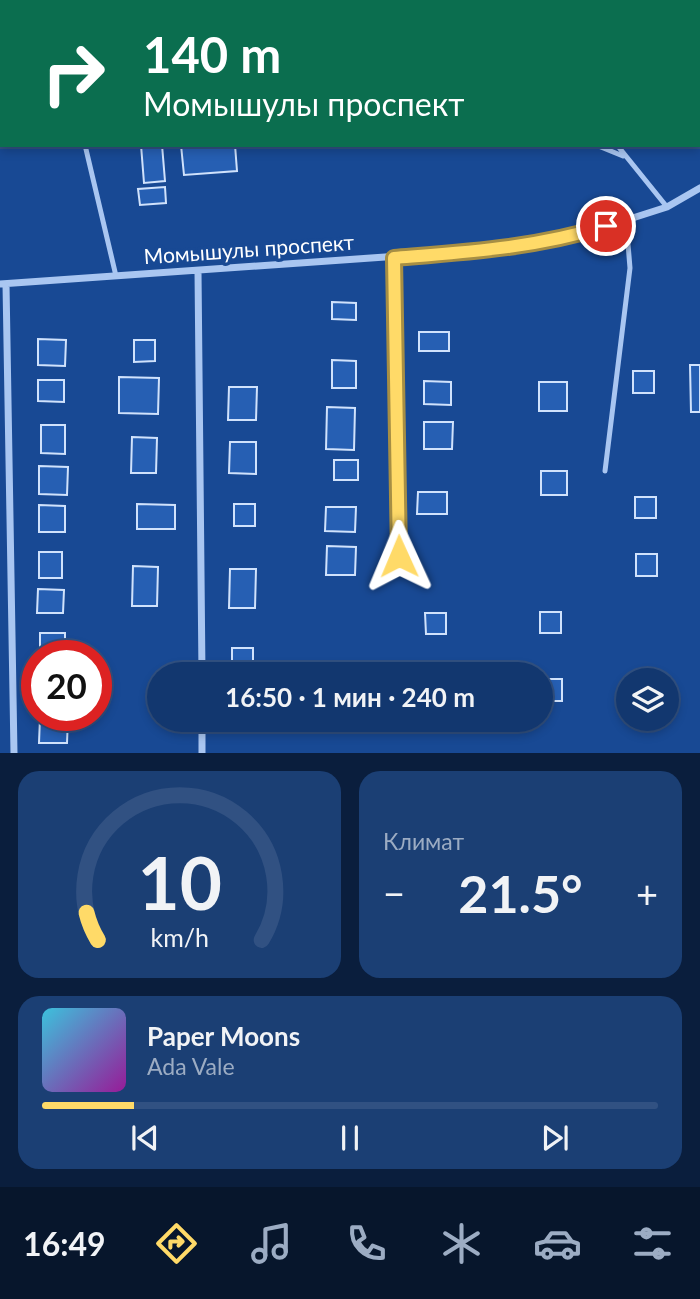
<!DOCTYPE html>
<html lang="ru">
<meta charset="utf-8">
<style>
body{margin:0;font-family:Lato,sans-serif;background:#1b3f74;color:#f1f3f6;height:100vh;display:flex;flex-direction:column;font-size:26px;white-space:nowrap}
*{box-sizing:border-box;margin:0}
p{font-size:23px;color:#9cacc3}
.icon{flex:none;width:38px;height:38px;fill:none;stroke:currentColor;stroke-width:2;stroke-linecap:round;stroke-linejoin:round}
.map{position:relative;height:753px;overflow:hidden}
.panel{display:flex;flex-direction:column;gap:18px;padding:18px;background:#0a1e3d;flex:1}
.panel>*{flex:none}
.banner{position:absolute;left:0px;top:0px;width:700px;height:147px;box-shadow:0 4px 10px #0003,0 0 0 2px #315182;background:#0b6e4f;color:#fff;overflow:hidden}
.fabs{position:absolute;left:616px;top:668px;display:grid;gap:14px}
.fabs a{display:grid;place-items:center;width:63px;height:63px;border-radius:50%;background:#12376f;box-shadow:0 4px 10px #0003,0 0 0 2px #315182;font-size:35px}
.speed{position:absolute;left:21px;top:640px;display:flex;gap:14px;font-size:35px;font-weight:700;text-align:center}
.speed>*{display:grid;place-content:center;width:91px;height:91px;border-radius:50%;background:#12376f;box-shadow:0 4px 10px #0003,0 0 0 2px #315182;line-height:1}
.speed .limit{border:10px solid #d22;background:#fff;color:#111}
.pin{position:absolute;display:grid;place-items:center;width:60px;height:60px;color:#fff;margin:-30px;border:4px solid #fff;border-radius:50%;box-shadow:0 2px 7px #0007}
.me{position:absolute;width:77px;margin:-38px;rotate:359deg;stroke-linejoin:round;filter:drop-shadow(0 0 5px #0008)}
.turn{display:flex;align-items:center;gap:24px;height:147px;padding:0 28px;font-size:32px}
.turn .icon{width:91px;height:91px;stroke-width:2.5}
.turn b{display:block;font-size:49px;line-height:60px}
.big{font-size:52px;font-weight:700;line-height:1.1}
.panel .tile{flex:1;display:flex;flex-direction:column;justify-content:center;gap:10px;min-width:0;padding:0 24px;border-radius:21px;background:#1b3f74}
.panel .dial{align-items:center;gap:0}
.dial svg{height:182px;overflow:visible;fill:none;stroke:#315182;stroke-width:7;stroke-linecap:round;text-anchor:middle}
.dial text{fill:#f1f3f6;stroke:none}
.song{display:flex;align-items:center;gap:21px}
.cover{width:84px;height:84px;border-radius:10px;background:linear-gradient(135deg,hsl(190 70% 55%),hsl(300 70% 35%))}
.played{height:7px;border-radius:4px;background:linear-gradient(90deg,#ffda68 15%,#315182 15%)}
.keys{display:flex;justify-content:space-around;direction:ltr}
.heat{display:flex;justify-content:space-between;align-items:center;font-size:38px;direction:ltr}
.panel .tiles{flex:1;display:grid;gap:18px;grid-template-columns:1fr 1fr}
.tile:last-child{grid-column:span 2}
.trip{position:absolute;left:147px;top:662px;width:406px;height:70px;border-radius:35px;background:#12376f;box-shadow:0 4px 10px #0003,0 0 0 2px #315182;font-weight:700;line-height:70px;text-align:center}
.dock{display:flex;height:112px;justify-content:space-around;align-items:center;background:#07162c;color:#9cacc3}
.dock .icon{width:49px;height:49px}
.dock .on{color:#ffda68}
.dock b{font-size:32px;color:#f1f3f6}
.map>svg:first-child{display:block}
.building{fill:#265fb3;stroke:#d0e2fc;stroke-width:2}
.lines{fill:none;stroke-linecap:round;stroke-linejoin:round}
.path{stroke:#a9c6f1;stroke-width:2.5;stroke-dasharray:3.5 5;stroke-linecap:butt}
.service{stroke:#a9c6f1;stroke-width:5}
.minor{stroke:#a9c6f1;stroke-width:7}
.route-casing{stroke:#a68e44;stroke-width:18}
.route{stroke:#ffda68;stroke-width:12}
.labels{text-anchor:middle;stroke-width:7;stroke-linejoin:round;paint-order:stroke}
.street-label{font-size:21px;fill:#fff;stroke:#184994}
</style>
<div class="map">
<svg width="700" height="753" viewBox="0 0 700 753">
<rect width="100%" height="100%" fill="#184994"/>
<!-- building -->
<path class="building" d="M 0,0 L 6,2 L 2,2 L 0,64 Z
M 521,0 L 550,0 L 552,2 L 519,2 Z
M 141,145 L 162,145 L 165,181 L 144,183 Z
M 181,145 L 235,145 L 237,171 L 184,175 Z
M 165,187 L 166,203 L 140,205 L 138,189 Z
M 332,302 L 356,303 L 356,320 L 332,319 Z
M 419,332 L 449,332 L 449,351 L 419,351 Z
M 38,339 L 66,340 L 65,366 L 38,365 Z
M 134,340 L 155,340 L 155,361 L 134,362 Z
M 332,360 L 356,361 L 356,388 L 332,388 Z
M 690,365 L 700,365 L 700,412 L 691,412 Z
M 633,371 L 654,371 L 654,393 L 633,393 Z
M 119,377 L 159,378 L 158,414 L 119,413 Z
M 38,380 L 64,380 L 64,402 L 38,401 Z
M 424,381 L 451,382 L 451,405 L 424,404 Z
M 539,382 L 567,382 L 567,411 L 539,411 Z
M 229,387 L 257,387 L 256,420 L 228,420 Z
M 327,407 L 355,408 L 354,450 L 326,449 Z
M 424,422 L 453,422 L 452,449 L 424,449 Z
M 41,425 L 65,425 L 65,454 L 41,453 Z
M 132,437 L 157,438 L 156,473 L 131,473 Z
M 230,442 L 256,442 L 256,474 L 229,473 Z
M 334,460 L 358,460 L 358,480 L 334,480 Z
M 39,466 L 68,467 L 67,495 L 39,494 Z
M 541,471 L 567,471 L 567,495 L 541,495 Z
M 418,492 L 447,492 L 447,514 L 417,514 Z
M 635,497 L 656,497 L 656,518 L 635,518 Z
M 137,504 L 175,505 L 175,529 L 137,529 Z
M 234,504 L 255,504 L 255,526 L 234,526 Z
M 39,505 L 65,506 L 65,532 L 39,532 Z
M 326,507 L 356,507 L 355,532 L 325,531 Z
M 327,546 L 356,547 L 355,575 L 326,575 Z
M 39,552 L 62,552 L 62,578 L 39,578 Z
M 636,554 L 657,554 L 657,576 L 636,576 Z
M 133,566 L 158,567 L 157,606 L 132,606 Z
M 230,569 L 256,569 L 255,608 L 229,608 Z
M 38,589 L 64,590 L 63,613 L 37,613 Z
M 540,612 L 561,612 L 561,633 L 540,633 Z
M 425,613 L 446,613 L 446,634 L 426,634 Z
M 40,633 L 65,633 L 65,656 L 40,656 Z
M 232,648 L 253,648 L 253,670 L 232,670 Z
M 542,679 L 562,679 L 562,701 L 542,701 Z
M 40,718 L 68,718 L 67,743 L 39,743 Z"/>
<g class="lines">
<!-- path -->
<path class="path" d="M 81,2 L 116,0"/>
<!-- service -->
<path class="service" d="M 50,0 L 51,2
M 499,0 L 500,2
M 685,0 L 685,2
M 698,65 L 700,74
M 85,145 L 116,276
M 596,145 L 623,156
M 617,145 L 667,207
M 394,258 L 399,556
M 605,471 L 630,268 L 626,220"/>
<!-- minor -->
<path class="minor" d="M 198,271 L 202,674
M 0,284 L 499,249 L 567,239 L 667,207 L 700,188
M 6,284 L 14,753
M 202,719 L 202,753"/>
</g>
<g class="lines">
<!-- route casing -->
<g class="route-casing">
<path id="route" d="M 399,556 L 394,258 C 467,252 535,248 606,226"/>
</g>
<!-- route -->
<use href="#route" class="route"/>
</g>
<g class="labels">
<!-- street labels -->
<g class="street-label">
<text transform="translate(249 250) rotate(-4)" y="7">Момышулы проспект</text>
</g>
</g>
</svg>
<div class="fabs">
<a><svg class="icon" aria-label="layers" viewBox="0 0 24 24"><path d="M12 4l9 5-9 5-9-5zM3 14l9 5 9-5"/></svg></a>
</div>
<div class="speed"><div class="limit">20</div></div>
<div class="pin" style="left:606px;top:226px;background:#d93025"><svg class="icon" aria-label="arrive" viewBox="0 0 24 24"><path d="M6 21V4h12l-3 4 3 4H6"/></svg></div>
<svg class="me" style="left:399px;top:556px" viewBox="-20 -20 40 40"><path d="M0-17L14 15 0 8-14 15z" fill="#ffda68" stroke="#fff" stroke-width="4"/></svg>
<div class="trip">16:50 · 1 мин · 240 m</div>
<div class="banner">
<div class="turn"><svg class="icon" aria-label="right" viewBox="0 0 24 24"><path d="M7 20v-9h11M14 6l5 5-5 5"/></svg><div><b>140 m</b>Момышулы проспект</div></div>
</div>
</div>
<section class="panel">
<div class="tiles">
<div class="tile dial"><svg viewBox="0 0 100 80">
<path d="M14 69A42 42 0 1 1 86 69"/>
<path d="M14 69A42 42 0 0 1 9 57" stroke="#ffda68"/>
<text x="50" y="56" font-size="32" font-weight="700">10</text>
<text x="50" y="72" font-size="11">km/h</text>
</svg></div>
<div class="tile"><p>Климат</p>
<div class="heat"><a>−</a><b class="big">21.5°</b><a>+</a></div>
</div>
<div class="tile">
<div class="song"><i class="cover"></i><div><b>Paper Moons</b><p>Ada Vale</p></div></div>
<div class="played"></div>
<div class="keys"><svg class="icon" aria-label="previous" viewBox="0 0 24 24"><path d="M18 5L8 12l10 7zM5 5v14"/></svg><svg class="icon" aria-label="pause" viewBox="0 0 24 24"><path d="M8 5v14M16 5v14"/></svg><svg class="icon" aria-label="next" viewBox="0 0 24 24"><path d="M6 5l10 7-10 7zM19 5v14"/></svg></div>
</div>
</div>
</section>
<nav class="dock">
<b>16:49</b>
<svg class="icon on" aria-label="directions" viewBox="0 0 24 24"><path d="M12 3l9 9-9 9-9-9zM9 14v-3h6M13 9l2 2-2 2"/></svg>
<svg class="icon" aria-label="music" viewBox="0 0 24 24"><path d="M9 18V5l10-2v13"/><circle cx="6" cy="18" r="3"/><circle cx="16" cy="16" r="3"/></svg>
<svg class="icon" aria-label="phone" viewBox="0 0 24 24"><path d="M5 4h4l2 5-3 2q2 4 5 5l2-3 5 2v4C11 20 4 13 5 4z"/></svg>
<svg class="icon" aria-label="climate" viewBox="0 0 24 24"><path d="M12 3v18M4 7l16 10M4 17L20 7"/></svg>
<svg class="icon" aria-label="car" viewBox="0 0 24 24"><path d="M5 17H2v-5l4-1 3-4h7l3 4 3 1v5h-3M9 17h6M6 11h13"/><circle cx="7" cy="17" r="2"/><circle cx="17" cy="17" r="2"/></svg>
<svg class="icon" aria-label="filters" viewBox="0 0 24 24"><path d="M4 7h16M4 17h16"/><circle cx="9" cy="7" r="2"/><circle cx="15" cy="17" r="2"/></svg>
</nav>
